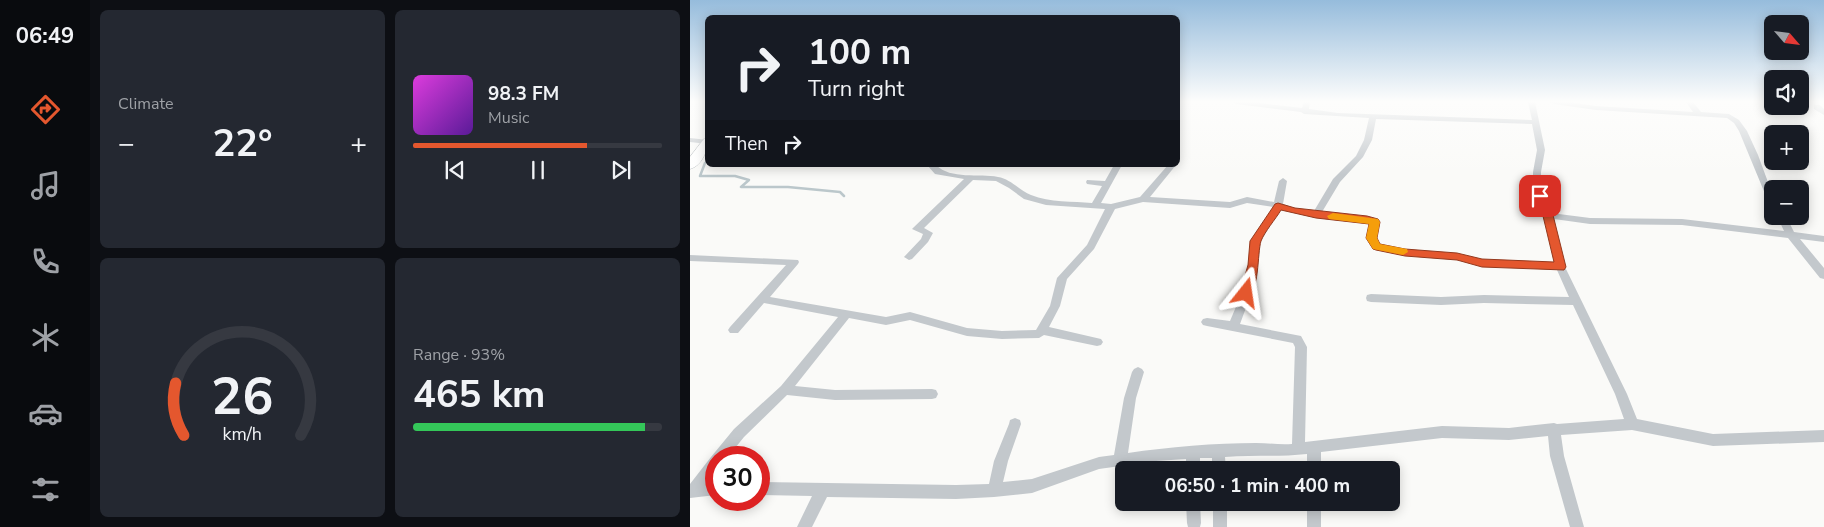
<!DOCTYPE html>
<meta charset="utf-8">
<style>
body{margin:0;font-family:"Nunito Sans",sans-serif;background:#242831;color:#f1f3f6;height:100vh;display:flex;flex-direction:column;font-size:19px;white-space:nowrap}
*{box-sizing:border-box;margin:0}
p{font-size:16px;color:#9ea1a6}
.icon{flex:none;width:28px;height:28px;fill:none;stroke:currentColor;stroke-width:2;stroke-linecap:round;stroke-linejoin:round}
.map{position:relative;flex:1;overflow:hidden}
.sheet{display:flex;flex-direction:column;gap:10px;padding:10px;background:#0d0f14;width:600px}
.sheet>*{flex:none}
.top-card{position:absolute;left:15px;top:15px;width:475px;height:152px;border-radius:8px;box-shadow:0 2px 12px #0003;background:#171b24;color:#f1f3f6;overflow:hidden}
.needle{width:32px;rotate:118deg}
.controls{position:absolute;left:1074px;top:15px;display:grid;gap:10px}
.controls a{display:grid;place-items:center;width:45px;height:45px;border-radius:8px;background:#171b24;box-shadow:0 2px 12px #0003;font-size:25px}
.speed{position:absolute;left:15px;top:446px;display:flex;gap:10px;font-size:25px;font-weight:700;text-align:center}
.speed>*{display:grid;place-content:center;width:65px;height:65px;border-radius:50%;background:#171b24;box-shadow:0 2px 12px #0003;line-height:1}
.speed .limit{border:8px solid #d22;background:#fff;color:#111}
.pin{position:absolute;display:grid;place-items:center;width:42px;height:42px;color:#fff;margin:-21px;border-radius:10px;box-shadow:0 2px 8px #0006}
.me{position:absolute;width:55px;margin:-28px;rotate:15deg;stroke-linejoin:round;filter:drop-shadow(0 0 4px #0008)}
.turn{display:flex;align-items:center;gap:18px;height:105px;padding:0 20px;font-size:22px}
.turn .icon{width:65px;height:65px;stroke-width:2.5}
.turn b{display:block;font-size:35px;line-height:42px}
.then{display:flex;align-items:center;height:48px;padding:0 20px;background:#0003;gap:10px;font-size:19px}
.big{font-size:38px;font-weight:700;line-height:1.1}
.sheet .card{flex:1;display:flex;flex-direction:column;justify-content:center;gap:8px;min-width:0;padding:0 18px;border-radius:8px;background:#242831}
.sheet .dial{align-items:center;gap:0}
.dial svg{height:130px;overflow:visible;fill:none;stroke:#363941;stroke-width:7;stroke-linecap:round;text-anchor:middle}
.dial text{fill:#f1f3f6;stroke:none}
.song{display:flex;align-items:center;gap:15px}
.cover{width:60px;height:60px;border-radius:8px;background:linear-gradient(135deg,hsl(300 70% 55%),hsl(270 70% 35%))}
.played{height:5px;border-radius:2px;background:linear-gradient(90deg,#e4572e 70%,#363941 70%)}
.keys{display:flex;justify-content:space-around;direction:ltr}
.heat{display:flex;justify-content:space-between;align-items:center;font-size:28px;direction:ltr}
.charge{height:8px;border-radius:4px;background:linear-gradient(90deg,#34c759 93%,#363941 0)}
.sheet .tiles{flex:1;display:grid;gap:10px;grid-template-columns:repeat(2,1fr)}
.trip{position:absolute;left:425px;top:461px;width:285px;height:50px;border-radius:8px;background:#171b24;box-shadow:0 2px 12px #0003;font-weight:700;line-height:50px;text-align:center}
main{display:flex;flex:1;min-height:0}
.dock{display:flex;flex-direction:column;width:90px;justify-content:space-around;align-items:center;background:#090b0e;color:#9ea1a6}
.dock .icon{width:35px;height:35px}
.dock .active{color:#e4572e}
.dock b{font-size:22px;color:#f1f3f6}
.map>svg:first-child{display:block}
.lines{fill:none;stroke-linecap:round;stroke-linejoin:round}
.stream{stroke:#bbc7cb;stroke-width:2.5}
.highway-casing{stroke:#b4b9bd;stroke-width:1}
.minor{fill:#c3c8cc;fill-rule:evenodd}
.highway{fill:#fff;fill-rule:evenodd}
.route{fill:#e4572e;stroke:#94391e}
.slow{fill:#f59e0b}
</style>
<main>
<nav class="dock">
<b>06:49</b>
<svg class="icon active" aria-label="directions" viewBox="0 0 24 24"><path d="M12 3l9 9-9 9-9-9zM9 14v-3h6M13 9l2 2-2 2"/></svg>
<svg class="icon" aria-label="music" viewBox="0 0 24 24"><path d="M9 18V5l10-2v13"/><circle cx="6" cy="18" r="3"/><circle cx="16" cy="16" r="3"/></svg>
<svg class="icon" aria-label="phone" viewBox="0 0 24 24"><path d="M5 4h4l2 5-3 2q2 4 5 5l2-3 5 2v4C11 20 4 13 5 4z"/></svg>
<svg class="icon" aria-label="climate" viewBox="0 0 24 24"><path d="M12 3v18M4 7l16 10M4 17L20 7"/></svg>
<svg class="icon" aria-label="car" viewBox="0 0 24 24"><path d="M5 17H2v-5l4-1 3-4h7l3 4 3 1v5h-3M9 17h6M6 11h13"/><circle cx="7" cy="17" r="2"/><circle cx="17" cy="17" r="2"/></svg>
<svg class="icon" aria-label="filters" viewBox="0 0 24 24"><path d="M4 7h16M4 17h16"/><circle cx="9" cy="7" r="2"/><circle cx="15" cy="17" r="2"/></svg>
</nav>
<section class="sheet">
<div class="tiles">
<div class="card"><p>Climate</p>
<div class="heat"><a>−</a><b class="big">22°</b><a>+</a></div>
</div>
<div class="card">
<div class="song"><i class="cover"></i><div><b>98.3 FM</b><p>Music</p></div></div>
<div class="played"></div>
<div class="keys"><svg class="icon" aria-label="previous" viewBox="0 0 24 24"><path d="M18 5L8 12l10 7zM5 5v14"/></svg><svg class="icon" aria-label="pause" viewBox="0 0 24 24"><path d="M8 5v14M16 5v14"/></svg><svg class="icon" aria-label="next" viewBox="0 0 24 24"><path d="M6 5l10 7-10 7zM19 5v14"/></svg></div>
</div>
<div class="card dial"><svg viewBox="0 0 100 80">
<path d="M14 69A42 42 0 1 1 86 69"/>
<path d="M14 69A42 42 0 0 1 9 37" stroke="#e4572e"/>
<text x="50" y="56" font-size="32" font-weight="700">26</text>
<text x="50" y="72" font-size="11">km/h</text>
</svg></div>
<div class="card"><p>Range · 93%</p><b class="big">465 km</b><div class="charge"></div></div>
</div>
</section>
<div class="map">
<svg width="1134" height="527" viewBox="0 0 1134 527">
<rect width="100%" height="100%" fill="#fafaf8"/>
<g class="lines">
<!-- stream -->
<path class="stream" d="M 15,163 L 10,176 L 45,176 L 59,180 L 51,187 L 98,187 L 150,192 L 154,196"/>
<!-- highway casing -->
<g class="highway-casing">
<path id="highway" d="M 14,139 L 18,139 C 18,150 12,166 0,169 L 0,157 Z"/>
</g>
<!-- minor -->
<path class="minor" d="M 543,102 L 561,102 L 612,108 L 614,102 L 620,102 L 619,109 L 648,113 L 842,120 L 838,102 L 845,102 L 855,150 L 851,172 L 851,183 L 857,209 L 861,213 L 900,218 L 992,219 L 1094,231 L 1087,216 L 1096,216 L 1104,232 L 1134,236 L 1134,242 L 1110,239 L 1134,268 L 1134,279 L 1130,278 L 1098,238 L 992,225 L 900,224 L 864,219 L 875,267 L 937,394 L 947,419 L 1023,434 L 1134,430 L 1134,442 L 1023,446 L 942,430 L 871,435 L 874,456 L 894,527 L 880,527 L 860,456 L 858,436 L 819,440 L 752,438 L 631,452 L 631,470 L 617,470 L 617,454 C 590,457 563,455 535,457 L 536,470 L 522,470 L 522,458 L 510,458 L 510,470 L 496,470 L 496,459 L 466,461 L 409,469 L 342,493 L 304,497 L 266,499 L 137,497 L 122,527 L 107,527 L 122,496 L 69,495 L 69,482 L 266,485 L 299,484 L 304,461 L 319,424 L 320,420 L 325,418 L 330,420 L 331,424 L 318,461 L 313,482 L 342,479 L 409,457 L 424,455 L 434,398 L 442,372 L 444,369 L 448,367 L 452,369 L 454,372 L 446,398 L 438,453 C 478,447 526,443 566,443 C 578,443 590,445 602,444 L 605,347 L 603,343 L 517,326 L 513,325 L 511,322 L 513,319 L 517,318 L 540,321 L 548,302 L 556,302 L 557,305 L 550,324 L 611,336 L 617,347 L 615,442 L 752,426 L 819,428 L 864,423 L 867,424 L 934,419 L 925,394 L 883,305 L 794,303 L 751,305 L 681,302 L 677,301 L 676,298 L 677,295 L 681,294 L 751,297 L 794,295 L 879,297 L 867,270 L 792,266 L 767,260 L 715,255 L 686,250 L 683,249 L 677,238 L 680,224 L 626,218 L 590,210 L 571,241 L 568,265 L 560,293 L 559,296 L 551,296 L 550,293 L 558,265 L 561,241 L 583,207 L 557,203 L 540,208 L 453,202 L 425,209 L 404,249 L 377,279 L 370,306 L 359,327 L 411,339 L 413,342 L 411,345 L 407,346 L 354,335 L 349,338 L 312,339 L 277,336 L 220,320 L 196,325 L 159,318 L 105,386 L 145,390 L 242,389 L 246,390 L 248,394 L 246,398 L 242,399 L 145,400 L 97,395 L 54,437 L 37,458 L 26,458 L 26,471 L 17,483 L 26,483 L 26,495 L 0,498 L 0,484 L 21,457 L 44,429 L 91,386 L 148,317 L 74,303 L 48,333 L 40,333 L 38,330 L 40,327 L 96,265 L 0,261 L 0,255 L 108,260 L 109,262 L 108,264 L 80,297 L 196,317 L 220,312 L 277,328 L 312,331 L 346,330 L 360,306 L 367,278 L 397,245 L 415,209 L 356,205 L 334,199 L 319,188 L 306,181 L 283,180 L 234,228 L 243,233 L 238,242 L 222,259 L 219,260 L 214,257 L 231,239 L 233,234 L 222,229 L 224,227 L 274,179 L 245,174 L 237,165 L 246,165 C 261,180 289,173 308,177 C 321,179 330,191 341,195 C 360,203 383,201 402,203 L 412,186 L 397,184 L 396,182 L 397,180 L 415,181 L 424,165 L 432,165 L 411,203 L 421,204 L 450,197 L 478,165 L 486,165 L 460,197 L 540,202 L 557,197 L 584,202 L 589,181 L 593,178 L 597,181 L 593,204 L 605,208 L 624,211 L 643,179 L 666,156 L 674,140 L 679,118 L 614,114 L 611,112 L 546,104 ZM 686,119 L 842,124 L 847,150 L 843,172 L 843,183 L 848,210 L 854,216 L 864,263 L 792,260 L 767,254 L 715,249 L 690,244 L 687,238 L 690,222 L 688,220 L 632,212 L 650,182 L 673,157 L 682,140 Z
M 860,102 L 877,102 L 906,106 L 1003,112 L 996,102 L 1003,102 L 1011,112 L 1039,114 L 1049,120 L 1057,131 L 1068,155 L 1082,193 L 1082,204 L 1078,201 L 1049,131 L 1044,123 L 1037,118 L 906,110 L 864,104 Z
M 1124,105 L 1130,105 L 1134,109 L 1134,115 L 1124,109 Z
M 0,138 L 18,140 L 18,144 L 0,142 Z
M 496,502 L 510,502 L 511,523 L 510,527 L 498,527 L 497,523 Z
M 523,502 L 537,502 L 537,527 L 523,527 Z
M 617,502 L 631,502 L 631,527 L 617,527 Z"/>
<!-- highway -->
<use href="#highway" class="highway"/>
</g>
<!-- sky -->
<linearGradient id="sky" x2="0" y2="1"><stop stop-color="#96bcdc"/><stop offset="0.58" stop-color="#fdfdfc"/><stop offset="1" stop-color="#fdfdfc" stop-opacity="0"/></linearGradient>
<rect width="1134" height="175" fill="url(#sky)"/>
<!-- route -->
<path class="route" d="M 850,193 L 855,196 L 858,209 L 863,215 L 876,267 L 874,270 L 792,267 L 767,260 L 715,256 L 686,250 L 683,249 L 676,238 L 679,224 L 626,218 L 591,210 C 585,220 575,231 571,241 C 567,253 570,293 556,297 L 550,293 L 558,265 L 560,241 L 585,204 L 588,203 L 605,208 L 677,216 L 688,219 L 690,222 L 687,238 L 690,244 L 715,249 L 767,253 L 792,259 L 864,262 L 853,216 L 848,210 L 845,196 Z"/>
<!-- slow -->
<path class="slow" d="M 643,213 L 688,219 L 690,222 L 687,238 L 690,244 L 717,249 L 718,252 L 713,255 L 683,249 L 676,238 L 679,224 L 639,219 L 637,216 Z"/>
</svg>
<div class="controls">
<a><svg class="needle" viewBox="-14 -14 28 28"><path d="M0-13l5 13h-10z" fill="#e53935"/><path d="M0 13l5-13h-10z" fill="#9ea1a6"/></svg></a>
<a><svg class="icon" aria-label="sound" viewBox="0 0 24 24"><path d="M4 9h4l5-4v14l-5-4H4zM17 9q2 3 0 6"/></svg></a>
<a>+</a>
<a>−</a>
</div>
<div class="speed"><div class="limit">30</div></div>
<div class="pin" style="left:850px;top:196px;background:#d93025"><svg class="icon" aria-label="arrive" viewBox="0 0 24 24"><path d="M6 21V4h12l-3 4 3 4H6"/></svg></div>
<svg class="me" style="left:556px;top:293px" viewBox="-20 -20 40 40"><path d="M0-17L14 15 0 8-14 15z" fill="#e4572e" stroke="#fff" stroke-width="4"/></svg>
<div class="trip">06:50 · 1 min · 400 m</div>
<div class="top-card">
<div class="turn"><svg class="icon" aria-label="right" viewBox="0 0 24 24"><path d="M7 20v-9h11M14 6l5 5-5 5"/></svg><div><b>100 m</b>Turn right</div></div>
<div class="then">Then<svg class="icon" aria-label="right" viewBox="0 0 24 24"><path d="M7 20v-9h11M14 6l5 5-5 5"/></svg></div>
</div>
</div>
</main>
